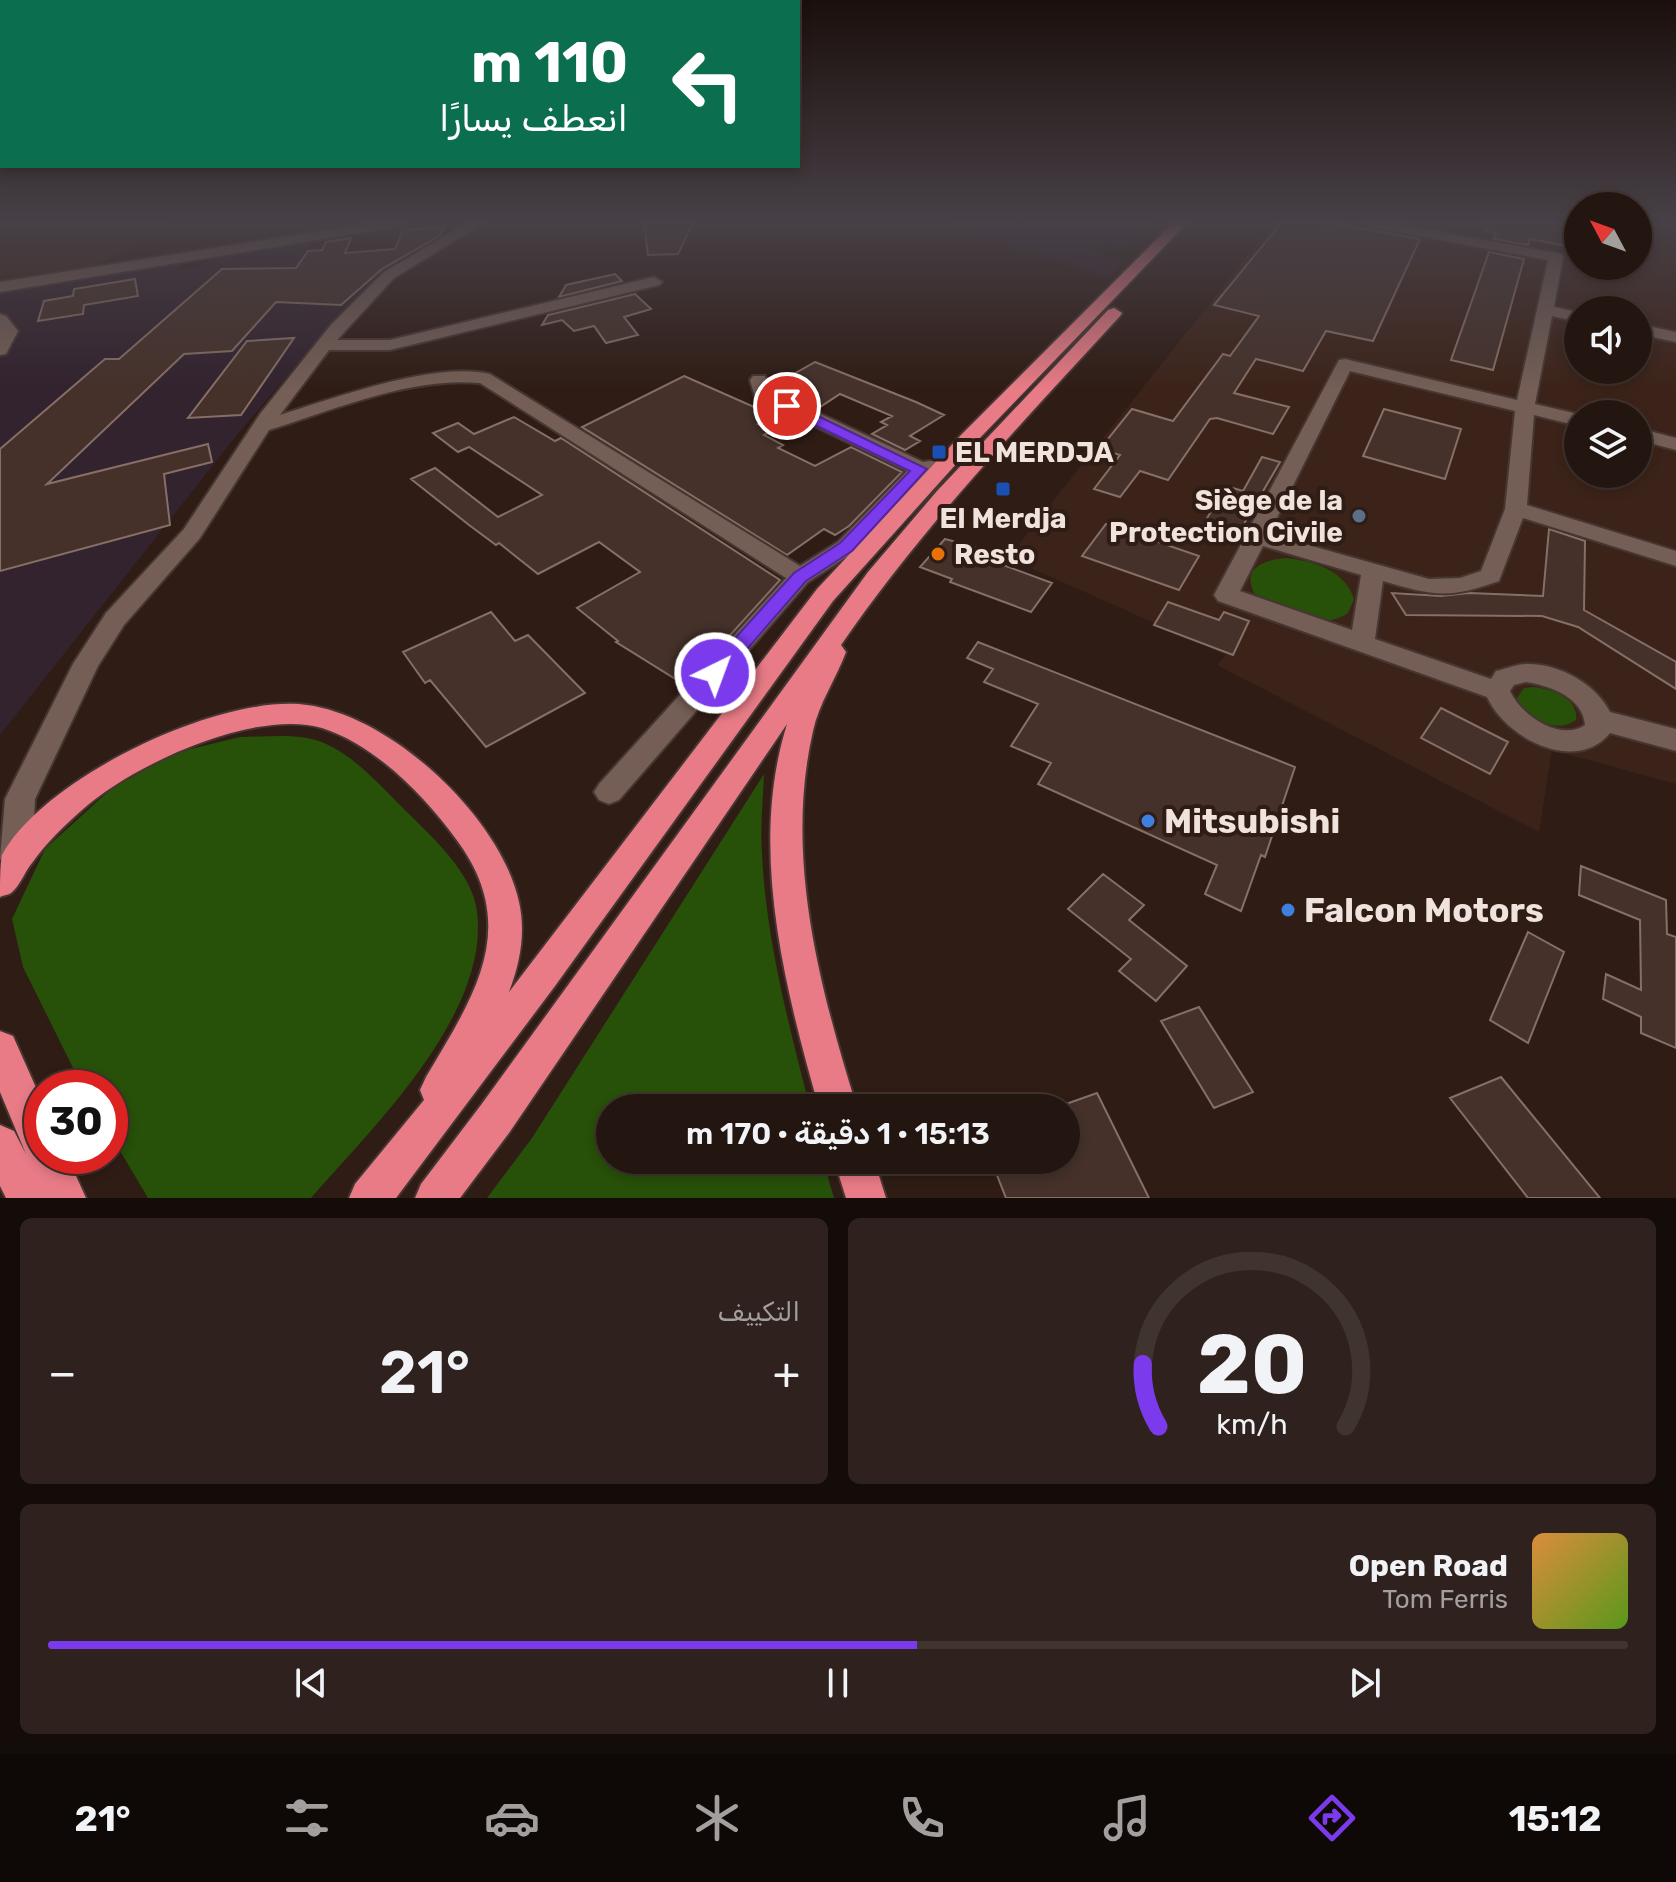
<!DOCTYPE html>
<html lang="ar">
<meta charset="utf-8">
<style>
body{margin:0;font-family:Rubik,"Noto Sans Arabic",sans-serif;background:#2f221e;color:#f1f3f6;direction:rtl;height:100vh;display:flex;flex-direction:column;font-size:30px;white-space:nowrap}
*{box-sizing:border-box;margin:0}
p{font-size:26px;color:#a39f9f}
.icon{flex:none;width:44px;height:44px;fill:none;stroke:currentColor;stroke-width:2;stroke-linecap:round;stroke-linejoin:round}
.map{position:relative;height:1198px;overflow:hidden;direction:ltr}
.side{display:flex;flex-direction:column;gap:20px;padding:20px;background:#130c09;flex:1}
.side>*{flex:none}
.hud{position:absolute;left:0px;top:0px;width:800px;height:168px;box-shadow:0 4px 12px #0003,0 0 0 2px #403430;direction:rtl;background:#0b6e4f;color:#fff;overflow:hidden}
.needle{width:52px;rotate:311deg}
.buttons{position:absolute;left:1564px;top:192px;display:grid;gap:16px}
.buttons a{display:grid;place-items:center;width:88px;height:88px;border-radius:50%;background:#231510;box-shadow:0 4px 12px #0003,0 0 0 2px #403430;font-size:40px}
.speed{position:absolute;left:24px;top:1070px;display:flex;gap:16px;font-size:40px;font-weight:700;text-align:center}
.speed>*{display:grid;place-content:center;width:104px;height:104px;border-radius:50%;background:#231510;box-shadow:0 4px 12px #0003,0 0 0 2px #403430;line-height:1}
.speed .limit{border:12px solid #d22;background:#fff;color:#111}
.pin{position:absolute;display:grid;place-items:center;width:68px;height:68px;color:#fff;margin:-34px;border:4px solid #fff;border-radius:50%;box-shadow:0 2px 8px #0007}
.me{position:absolute;width:88px;margin:-44px;rotate:42deg;stroke-linejoin:round;filter:drop-shadow(0 0 6px #0008)}
.turn{display:flex;align-items:center;gap:28px;height:168px;padding:0 40px;font-size:36px}
.turn .icon{width:104px;height:104px;stroke-width:2.5}
.turn b{display:block;font-size:56px;line-height:68px}
.big{font-size:60px;font-weight:600;line-height:1.1}
.side .tile{flex:1;display:flex;flex-direction:column;justify-content:center;gap:12px;min-width:0;padding:0 28px;border-radius:12px;background:#2f221e}
.side .dial{align-items:center;gap:0}
.dial svg{height:208px;overflow:visible;fill:none;stroke:#403430;stroke-width:7;stroke-linecap:round;text-anchor:middle}
.dial text{fill:#f1f3f6;stroke:none}
.song{display:flex;align-items:center;gap:24px}
.cover{width:96px;height:96px;border-radius:12px;background:linear-gradient(135deg,hsl(30 70% 55%),hsl(90 70% 35%))}
.played{height:8px;border-radius:4px;background:linear-gradient(90deg,#7c3aed 55%,#403430 55%)}
.keys{display:flex;justify-content:space-around;direction:ltr}
.heat{display:flex;justify-content:space-between;align-items:center;font-size:44px;direction:ltr}
.side .tiles{flex:1;display:grid;gap:20px;grid-template-columns:1fr 1fr}
.tile:last-child{grid-column:span 2}
.trip{position:absolute;left:596px;top:1094px;width:484px;height:80px;border-radius:40px;background:#231510;box-shadow:0 4px 12px #0003,0 0 0 2px #403430;font-weight:600;line-height:80px;text-align:center;direction:rtl}
.tab-bar{display:flex;height:128px;justify-content:space-around;align-items:center;background:#0e0806;color:#a39f9f}
.tab-bar .icon{width:56px;height:56px}
.tab-bar .on{color:#7c3aed}
.tab-bar b{font-size:36px;color:#f1f3f6}
.map>svg:first-child{display:block}
.built{fill:#3c2319;fill-rule:evenodd}
.industrial{fill:#32232e}
.green{fill:#275008}
.building{fill:#45312a;stroke:#866f66;stroke-width:2}
.lines{fill:none;stroke-linecap:round;stroke-linejoin:round}
.minor-casing{stroke:#463632;stroke-width:4}
.highway-casing{stroke:#463632;stroke-width:4}
.minor{fill:#745e56;fill-rule:evenodd}
.highway{fill:#e87b86;fill-rule:evenodd}
.route{fill:#7c3aed;stroke:#51269a;stroke-width:2}
.transit-dot{fill:#1a4fb4;stroke:#2f1c15;stroke-width:3}
.service-dot{fill:#5c6f8a;stroke:#2f1c15;stroke-width:3}
.food-dot{fill:#e8710a;stroke:#2f1c15;stroke-width:3}
.shop-dot{fill:#3f7fe0;stroke:#2f1c15;stroke-width:3}
.labels{text-anchor:middle;stroke-width:8;stroke-linejoin:round;paint-order:stroke}
.poi-label{font-size:28px;font-weight:bold;fill:#f0e2dd;stroke:#2f1c15;text-anchor:start}
.near-poi-label{font-size:34px;font-weight:bold;fill:#f0e2dd;stroke:#2f1c15;text-anchor:start}
</style>
<div class="map">
<svg width="1676" height="1198" viewBox="0 0 1676 1198">
<rect width="100%" height="100%" fill="#2f1c15"/>
<!-- built -->
<path class="built" d="M 0,222 L 173,222 L 87,271 L 0,284 Z
M 1274,222 L 1578,222 L 1578,266 L 1638,266 L 1638,222 L 1676,227 L 1676,784 L 1552,750 L 1539,832 L 1217,665 L 1226,655 L 1008,558 ZM 1578,310 L 1638,310 L 1638,370 L 1578,370 ZM 1578,414 L 1638,414 L 1638,474 L 1578,474 Z"/>
<!-- industrial -->
<path class="industrial" d="M 941,222 L 1160,222 L 1123,246 L 1107,242 L 1093,248 L 1097,251 L 1096,253 L 1123,262 L 1110,278 Z
M 315,241 L 295,266 L 406,259 L 346,307 L 236,436 L 0,735 L 0,289 L 179,262 L 182,270 L 196,268 L 213,257 Z"/>
<!-- green -->
<path class="green" d="M 1286,558 C 1313,561 1345,570 1354,599 L 1348,613 C 1318,633 1285,609 1256,596 C 1240,570 1261,560 1286,558 Z
M 1534,687 C 1551,689 1579,698 1576,720 C 1556,735 1526,718 1517,698 L 1524,688 Z
M 240,737 C 261,737 286,734 307,738 C 347,745 380,786 408,813 C 434,839 472,873 477,911 C 490,1014 374,1126 311,1198 L 148,1198 L 110,1134 L 110,1088 L 83,1088 L 23,967 L 12,919 L 45,849 L 111,789 L 174,753 Z
M 764,774 C 763,800 760,827 762,854 C 766,940 789,1025 810,1108 L 610,1108 L 610,1160 L 823,1160 L 834,1198 L 487,1198 L 532,1138 Z"/>
<!-- building -->
<path class="building" d="M 693,222 L 678,254 L 648,255 L 644,223 Z
M 1282,222 L 1338,224 L 1420,239 L 1373,341 L 1326,331 L 1303,371 L 1256,359 L 1234,393 L 1289,407 L 1273,434 L 1217,418 L 1210,419 L 1168,480 L 1140,471 L 1120,497 L 1094,489 L 1120,455 L 1100,449 L 1132,409 L 1173,421 L 1223,354 L 1230,356 L 1259,316 L 1214,305 Z
M 1486,222 L 1578,222 L 1578,248 L 1530,239 L 1528,245 L 1494,239 L 1496,233 L 1486,231 Z
M 444,227 L 441,235 L 382,269 L 341,305 L 276,302 L 232,351 L 184,354 L 47,484 L 208,444 L 212,462 L 164,474 L 170,525 L 0,571 L 0,449 L 105,359 L 119,359 L 222,269 L 296,268 L 308,251 L 322,250 L 326,242 L 351,238 L 345,253 L 395,249 L 403,230 Z
M 1489,252 L 1524,259 L 1493,370 L 1451,360 Z
M 615,274 L 622,281 L 559,297 L 566,285 Z
M 135,279 L 138,296 L 84,305 L 83,314 L 38,321 L 44,301 L 73,296 L 74,289 Z
M 635,294 L 651,309 L 624,317 L 638,335 L 606,343 L 594,326 L 574,331 L 562,320 L 542,325 L 548,315 Z
M 294,338 L 241,415 L 188,418 L 247,341 Z
M 815,362 L 916,402 L 944,415 L 910,436 L 920,441 L 905,450 L 872,434 L 887,425 L 881,422 L 892,416 L 840,394 L 817,409 L 786,394 L 800,387 L 783,380 Z
M 684,376 L 772,415 L 758,424 L 773,430 L 764,435 L 783,445 L 778,448 L 815,466 L 851,447 L 902,472 L 849,526 L 835,535 L 824,529 L 787,555 L 582,427 Z
M 1384,409 L 1461,429 L 1445,479 L 1363,456 Z
M 514,417 L 555,441 L 561,438 L 780,580 L 685,685 L 616,642 L 618,641 L 577,608 L 640,572 L 599,542 L 538,574 L 499,543 L 496,545 L 469,525 L 411,479 L 435,468 L 498,517 L 542,495 L 469,447 L 458,452 L 433,433 L 458,423 L 474,434 Z
M 1262,457 L 1280,462 L 1237,536 L 1203,525 L 1226,486 L 1243,491 Z
M 1106,524 L 1199,556 L 1179,590 L 1082,556 Z
M 1549,529 L 1585,541 L 1584,610 L 1676,662 L 1676,689 L 1578,627 L 1542,616 L 1406,615 L 1392,593 L 1441,596 L 1469,593 L 1543,596 Z
M 945,539 L 978,548 L 973,554 L 1052,583 L 1031,612 L 950,582 L 952,579 L 920,567 Z
M 1168,602 L 1219,620 L 1224,612 L 1249,621 L 1233,655 L 1154,625 Z
M 491,612 L 515,641 L 528,635 L 585,693 L 486,747 L 430,680 L 425,683 L 403,652 Z
M 978,642 L 1295,767 L 1265,857 L 1261,855 L 1241,911 L 1205,894 L 1217,865 L 1038,784 L 1051,763 L 1011,746 L 1038,704 L 984,682 L 993,669 L 967,658 Z
M 1441,708 L 1508,742 L 1490,774 L 1421,738 Z
M 1581,866 L 1666,900 L 1667,934 L 1676,937 L 1676,1048 L 1641,1033 L 1641,1017 L 1603,999 L 1606,974 L 1641,990 L 1640,920 L 1579,895 Z
M 1103,874 L 1144,905 L 1129,920 L 1187,966 L 1156,1001 L 1119,971 L 1131,959 L 1068,909 Z
M 1528,932 L 1564,952 L 1528,1043 L 1490,1020 Z
M 1199,1007 L 1253,1092 L 1214,1108 L 1161,1021 Z
M 1501,1077 L 1600,1198 L 1528,1198 L 1450,1098 Z
M 1097,1093 L 1149,1198 L 1006,1198 L 991,1160 L 1066,1160 L 1066,1104 Z"/>
<g class="lines">
<!-- minor casing -->
<g class="minor-casing">
<path id="minor" d="M 379,222 L 409,222 L 402,226 L 0,292 L 0,282 Z
M 469,222 L 485,222 L 394,278 L 337,340 L 390,340 L 654,277 L 662,282 L 659,285 L 390,350 L 329,350 L 280,415 C 334,398 435,361 490,374 L 800,566 L 838,542 L 907,471 L 755,397 L 750,380 L 753,376 L 765,376 L 770,390 L 923,462 L 944,459 L 954,465 L 951,469 L 927,474 L 854,552 L 808,582 L 619,800 L 609,804 L 599,800 L 594,792 L 599,784 L 786,578 L 480,383 C 410,377 334,410 269,430 L 200,538 L 124,625 L 98,666 L 35,799 L 32,858 L 27,867 L 16,871 L 5,867 L 0,858 L 5,799 L 73,664 L 106,613 L 184,529 L 260,414 L 330,326 L 384,272 Z
M 1359,222 L 1386,222 L 1561,254 L 1563,257 L 1554,307 L 1578,312 L 1578,322 L 1552,316 L 1535,404 L 1578,414 L 1578,426 L 1534,415 L 1527,505 L 1676,551 L 1676,566 L 1523,518 L 1499,581 C 1449,599 1433,596 1383,581 L 1375,639 L 1491,679 L 1496,671 C 1505,669 1517,664 1526,664 C 1559,663 1596,684 1610,712 L 1676,729 L 1676,751 L 1610,733 C 1576,775 1505,738 1487,697 L 1218,601 L 1214,595 L 1339,360 L 1345,359 L 1517,400 L 1548,260 L 1366,226 ZM 1350,371 L 1515,411 L 1505,509 L 1481,571 L 1460,578 L 1429,579 L 1269,534 ZM 1263,546 L 1361,575 L 1352,630 L 1240,591 ZM 1526,682 C 1550,686 1583,697 1585,725 C 1560,742 1521,715 1510,691 L 1514,685 Z
M 0,314 L 6,316 L 18,331 L 6,354 L 0,355 Z
M 1638,324 L 1676,332 L 1676,342 L 1638,334 Z
M 1638,428 L 1676,438 L 1676,450 L 1638,440 Z"/>
</g>
<!-- highway casing -->
<g class="highway-casing">
<path id="highway" d="M 1174,222 L 1188,222 L 975,443 L 833,601 L 555,986 L 396,1198 L 349,1198 L 355,1184 L 424,1100 L 420,1090 L 426,1077 C 474,996 522,927 456,839 C 424,795 375,745 322,728 C 255,708 132,765 82,810 C 64,826 46,843 32,863 C 25,871 20,886 11,893 C 8,895 4,895 0,897 C 0,885 0,865 2,855 C 43,778 221,693 307,705 C 392,716 501,818 519,902 C 526,933 520,963 509,992 L 817,589 L 961,435 Z
M 1114,308 L 1122,313 L 1120,316 C 1022,423 923,526 841,645 L 846,652 C 836,679 819,703 813,731 C 784,857 820,988 857,1108 L 819,1108 C 785,988 748,848 787,724 L 509,1133 L 460,1198 L 415,1198 L 421,1184 L 481,1105 L 868,572 L 937,491 L 1108,310 Z
M 0,1031 L 13,1036 L 42,1101 L 42,1156 L 67,1156 L 86,1198 L 6,1198 L 0,1186 L 0,1125 L 14,1131 L 26,1154 L 0,1092 Z
M 834,1160 L 874,1160 L 886,1198 L 846,1198 Z"/>
</g>
<!-- minor -->
<use href="#minor" class="minor"/>
<!-- highway -->
<use href="#highway" class="highway"/>
</g>
<!-- sky -->
<linearGradient id="sky" x2="0" y2="1"><stop stop-color="#1a0f0c"/><stop offset="0.57" stop-color="#474046"/><stop offset="1" stop-color="#474046" stop-opacity="0"/></linearGradient>
<rect width="1676" height="389" fill="url(#sky)"/>
<!-- route -->
<path class="route" d="M 787,401 L 927,469 L 852,551 L 806,581 L 722,678 L 708,678 L 705,673 L 708,668 L 794,573 L 840,543 L 910,471 L 782,409 L 782,403 Z"/>
<!-- markers -->
<g class="transit-dot">
<rect x="931" y="444" width="16" height="16" rx="4"/>
<rect x="995" y="481" width="16" height="16" rx="4"/>
</g>
<circle class="service-dot" cx="1359" cy="516" r="8"/>
<circle class="food-dot" cx="938" cy="554" r="8"/>
<g class="shop-dot">
<circle cx="1148" cy="821" r="8"/>
<circle cx="1288" cy="910" r="8"/>
</g>
<g class="labels">
<!-- poi labels -->
<g class="poi-label">
<text x="955" y="462">EL MERDJA</text>
<text x="1343" y="510" text-anchor="end">Siège de la<tspan x="1343" dy="32">Protection Civile</tspan></text>
<text x="1003" y="528" text-anchor="middle">El Merdja</text>
<text x="954" y="564">Resto</text>
</g>
<!-- near-poi labels -->
<g class="near-poi-label">
<text x="1164" y="833">Mitsubishi</text>
<text x="1304" y="922">Falcon Motors</text>
</g>
</g>
</svg>
<div class="buttons">
<a><svg class="needle" viewBox="-14 -14 28 28"><path d="M0-13l5 13h-10z" fill="#e53935"/><path d="M0 13l5-13h-10z" fill="#a39f9f"/></svg></a>
<a><svg class="icon" aria-label="sound" viewBox="0 0 24 24"><path d="M4 9h4l5-4v14l-5-4H4zM17 9q2 3 0 6"/></svg></a>
<a><svg class="icon" aria-label="layers" viewBox="0 0 24 24"><path d="M12 4l9 5-9 5-9-5zM3 14l9 5 9-5"/></svg></a>
</div>
<div class="speed"><div class="limit">30</div></div>
<div class="pin" style="left:787px;top:406px;background:#d93025"><svg class="icon" aria-label="arrive" viewBox="0 0 24 24"><path d="M6 21V4h12l-3 4 3 4H6"/></svg></div>
<svg class="me" style="left:715px;top:673px" viewBox="-20 -20 40 40"><circle r="17" fill="#7c3aed" stroke="#fff" stroke-width="3"/><path d="M0-11L8 9 0 5-8 9z" fill="#fff"/></svg>
<div class="trip">15:13 · 1 دقيقة · 170 m</div>
<div class="hud">
<div class="turn"><svg class="icon" aria-label="left" viewBox="0 0 24 24"><path d="M17 20v-9H6M10 6l-5 5 5 5"/></svg><div><b>110 m</b>انعطف يسارًا</div></div>
</div>
</div>
<section class="side">
<div class="tiles">
<div class="tile dial"><svg viewBox="0 0 100 80">
<path d="M14 69A42 42 0 1 1 86 69"/>
<path d="M14 69A42 42 0 0 1 8 45" stroke="#7c3aed"/>
<text x="50" y="56" font-size="32" font-weight="700">20</text>
<text x="50" y="72" font-size="11">km/h</text>
</svg></div>
<div class="tile"><p>التكييف</p>
<div class="heat"><a>−</a><b class="big">21°</b><a>+</a></div>
</div>
<div class="tile">
<div class="song"><i class="cover"></i><div><b>Open Road</b><p>Tom Ferris</p></div></div>
<div class="played"></div>
<div class="keys"><svg class="icon" aria-label="previous" viewBox="0 0 24 24"><path d="M18 5L8 12l10 7zM5 5v14"/></svg><svg class="icon" aria-label="pause" viewBox="0 0 24 24"><path d="M8 5v14M16 5v14"/></svg><svg class="icon" aria-label="next" viewBox="0 0 24 24"><path d="M6 5l10 7-10 7zM19 5v14"/></svg></div>
</div>
</div>
</section>
<nav class="tab-bar">
<b>15:12</b>
<svg class="icon on" aria-label="directions" viewBox="0 0 24 24"><path d="M12 3l9 9-9 9-9-9zM9 14v-3h6M13 9l2 2-2 2"/></svg>
<svg class="icon" aria-label="music" viewBox="0 0 24 24"><path d="M9 18V5l10-2v13"/><circle cx="6" cy="18" r="3"/><circle cx="16" cy="16" r="3"/></svg>
<svg class="icon" aria-label="phone" viewBox="0 0 24 24"><path d="M5 4h4l2 5-3 2q2 4 5 5l2-3 5 2v4C11 20 4 13 5 4z"/></svg>
<svg class="icon" aria-label="climate" viewBox="0 0 24 24"><path d="M12 3v18M4 7l16 10M4 17L20 7"/></svg>
<svg class="icon" aria-label="car" viewBox="0 0 24 24"><path d="M5 17H2v-5l4-1 3-4h7l3 4 3 1v5h-3M9 17h6M6 11h13"/><circle cx="7" cy="17" r="2"/><circle cx="17" cy="17" r="2"/></svg>
<svg class="icon" aria-label="filters" viewBox="0 0 24 24"><path d="M4 7h16M4 17h16"/><circle cx="9" cy="7" r="2"/><circle cx="15" cy="17" r="2"/></svg>
<b>21°</b>
</nav>
